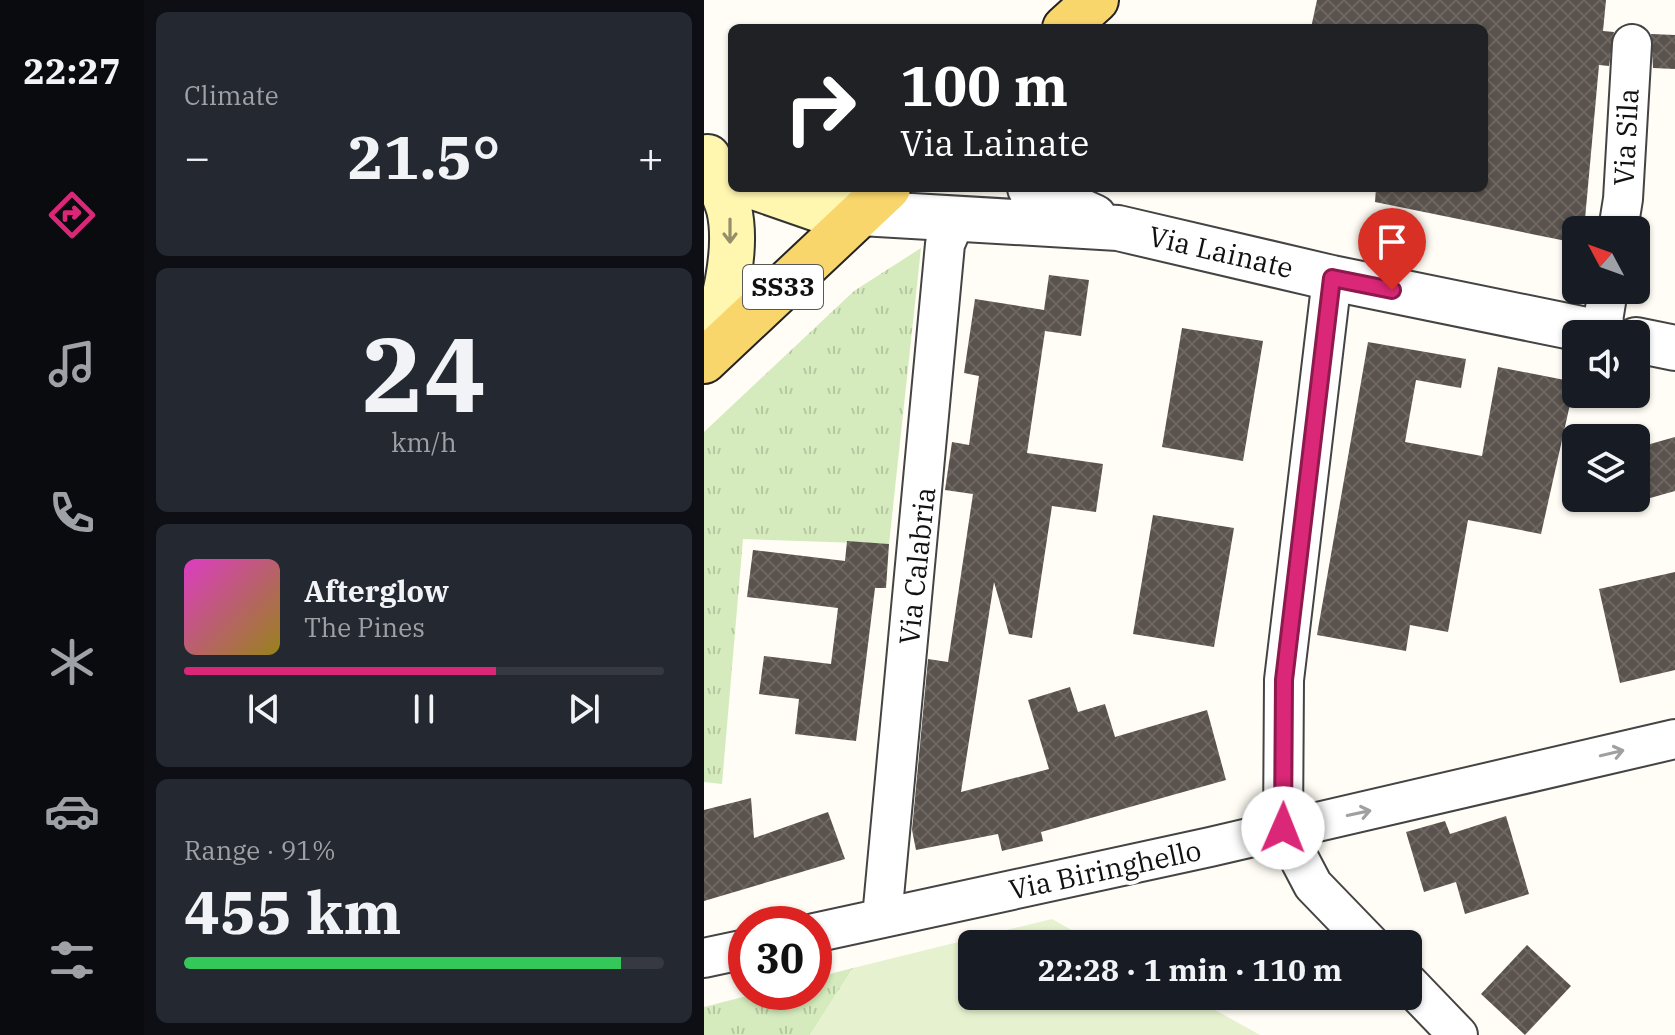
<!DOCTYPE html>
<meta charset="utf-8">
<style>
body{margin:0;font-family:"IBM Plex Serif",serif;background:#242831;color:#f1f3f6;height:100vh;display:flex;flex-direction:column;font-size:30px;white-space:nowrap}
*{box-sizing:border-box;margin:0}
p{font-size:26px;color:#9ea1a6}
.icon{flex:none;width:44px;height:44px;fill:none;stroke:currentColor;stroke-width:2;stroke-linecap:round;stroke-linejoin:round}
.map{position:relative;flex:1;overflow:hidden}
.panel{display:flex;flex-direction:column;gap:12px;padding:12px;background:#0d0f14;width:560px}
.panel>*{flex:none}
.banner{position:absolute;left:24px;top:24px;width:760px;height:168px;border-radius:12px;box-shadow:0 2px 6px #0004;background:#202124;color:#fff;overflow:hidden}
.needle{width:52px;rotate:311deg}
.buttons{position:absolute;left:858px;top:216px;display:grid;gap:16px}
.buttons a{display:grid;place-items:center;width:88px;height:88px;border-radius:12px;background:#171b24;box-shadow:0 2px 6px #0004;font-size:40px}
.speed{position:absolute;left:24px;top:906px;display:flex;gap:16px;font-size:40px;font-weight:700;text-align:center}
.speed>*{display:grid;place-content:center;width:104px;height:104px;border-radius:50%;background:#171b24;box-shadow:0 2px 6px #0004;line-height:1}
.speed .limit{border:12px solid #d22;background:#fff;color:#111}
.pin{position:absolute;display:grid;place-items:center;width:68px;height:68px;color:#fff;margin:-82px -34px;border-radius:50% 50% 50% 0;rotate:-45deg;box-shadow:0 0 8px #0007}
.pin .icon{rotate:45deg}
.me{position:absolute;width:88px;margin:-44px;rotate:1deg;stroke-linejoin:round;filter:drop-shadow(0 0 6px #0008)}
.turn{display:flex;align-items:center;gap:28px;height:168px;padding:0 40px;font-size:36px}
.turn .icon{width:104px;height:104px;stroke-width:2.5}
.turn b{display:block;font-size:56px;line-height:68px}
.big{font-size:60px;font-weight:700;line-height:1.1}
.panel .card{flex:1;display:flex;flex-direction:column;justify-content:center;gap:12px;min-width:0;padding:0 28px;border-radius:12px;background:#242831}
.panel .dial{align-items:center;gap:0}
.dial b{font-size:104px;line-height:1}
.song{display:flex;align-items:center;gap:24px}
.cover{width:96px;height:96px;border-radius:12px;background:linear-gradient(135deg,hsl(310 70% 55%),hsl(50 70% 35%))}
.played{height:8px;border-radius:4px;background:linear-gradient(90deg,#db2777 65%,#363941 65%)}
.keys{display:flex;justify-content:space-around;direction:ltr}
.heat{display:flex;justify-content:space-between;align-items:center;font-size:44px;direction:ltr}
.charge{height:12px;border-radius:6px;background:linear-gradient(90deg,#34c759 91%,#363941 0)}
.trip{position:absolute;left:254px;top:930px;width:464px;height:80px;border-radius:12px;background:#171b24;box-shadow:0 2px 6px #0004;font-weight:700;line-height:80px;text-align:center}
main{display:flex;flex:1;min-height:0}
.dock{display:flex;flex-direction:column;width:144px;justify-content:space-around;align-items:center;background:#090b0e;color:#9ea1a6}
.dock .icon{width:56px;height:56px}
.dock .current{color:#db2777}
.dock b{font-size:36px;color:#f1f3f6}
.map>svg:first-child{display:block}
.grass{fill:url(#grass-tufts)}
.pitch{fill:#e6f2cf}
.building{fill:url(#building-cross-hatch)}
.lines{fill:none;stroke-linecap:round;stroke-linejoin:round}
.minor-casing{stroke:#444;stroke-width:42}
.tertiary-casing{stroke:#444;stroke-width:48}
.secondary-casing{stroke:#333;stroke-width:48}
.primary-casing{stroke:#222;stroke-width:48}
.minor{stroke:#fff;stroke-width:38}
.tertiary{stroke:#fff;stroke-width:44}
.secondary{stroke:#fff6b0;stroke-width:44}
.primary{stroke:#f9d66b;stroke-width:44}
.oneway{stroke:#948f68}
.oneway2{stroke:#a0a0a0}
.route-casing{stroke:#8e194d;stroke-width:20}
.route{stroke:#db2777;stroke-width:14}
.labels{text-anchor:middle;stroke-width:8;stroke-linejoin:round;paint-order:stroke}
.shield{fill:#fff;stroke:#585858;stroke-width:2}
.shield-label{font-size:26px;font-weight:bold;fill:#111}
.street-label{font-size:28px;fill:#111;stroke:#fff}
</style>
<main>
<nav class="dock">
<b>22:27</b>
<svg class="icon current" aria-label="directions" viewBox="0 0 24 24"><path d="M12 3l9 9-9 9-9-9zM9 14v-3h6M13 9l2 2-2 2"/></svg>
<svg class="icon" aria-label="music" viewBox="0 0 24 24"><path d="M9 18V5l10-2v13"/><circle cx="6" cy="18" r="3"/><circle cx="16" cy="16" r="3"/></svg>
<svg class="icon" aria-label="phone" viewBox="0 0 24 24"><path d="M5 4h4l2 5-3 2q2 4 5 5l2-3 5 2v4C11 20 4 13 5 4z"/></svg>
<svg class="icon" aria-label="climate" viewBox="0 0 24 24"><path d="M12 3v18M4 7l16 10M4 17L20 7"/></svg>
<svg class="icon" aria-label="car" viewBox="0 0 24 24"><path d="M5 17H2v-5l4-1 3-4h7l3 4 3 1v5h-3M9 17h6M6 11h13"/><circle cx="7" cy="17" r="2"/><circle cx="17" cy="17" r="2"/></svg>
<svg class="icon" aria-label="filters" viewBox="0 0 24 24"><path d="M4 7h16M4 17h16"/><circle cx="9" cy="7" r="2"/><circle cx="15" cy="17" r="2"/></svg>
</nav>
<section class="panel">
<div class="card"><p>Climate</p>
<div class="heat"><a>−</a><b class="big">21.5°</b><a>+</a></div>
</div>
<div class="card dial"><b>24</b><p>km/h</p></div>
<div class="card">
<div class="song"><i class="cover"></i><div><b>Afterglow</b><p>The Pines</p></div></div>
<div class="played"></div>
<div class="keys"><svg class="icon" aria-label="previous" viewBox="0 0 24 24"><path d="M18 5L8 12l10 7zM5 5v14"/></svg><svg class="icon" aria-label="pause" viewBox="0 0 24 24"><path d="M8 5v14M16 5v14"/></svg><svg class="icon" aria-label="next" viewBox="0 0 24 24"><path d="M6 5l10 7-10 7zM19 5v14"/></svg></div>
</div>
<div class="card"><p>Range · 91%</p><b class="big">455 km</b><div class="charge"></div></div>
</section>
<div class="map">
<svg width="971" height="1035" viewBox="0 0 971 1035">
<defs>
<pattern id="grass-tufts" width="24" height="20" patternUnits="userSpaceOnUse" patternTransform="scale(2)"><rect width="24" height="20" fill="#d5ebbd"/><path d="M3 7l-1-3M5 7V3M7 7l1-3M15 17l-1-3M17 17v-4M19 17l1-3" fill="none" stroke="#b6c8a1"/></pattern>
<pattern id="building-cross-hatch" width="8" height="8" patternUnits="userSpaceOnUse" patternTransform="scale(2)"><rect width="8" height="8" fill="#5a524d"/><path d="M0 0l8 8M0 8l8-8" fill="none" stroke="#6d6662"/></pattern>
</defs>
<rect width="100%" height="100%" fill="#fffdf5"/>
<!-- grass -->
<path class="grass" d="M 217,248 L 185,544 L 39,539 L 18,784 L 0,782 L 0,432 L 150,291 Z
M 149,968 L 106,1035 L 0,1035 L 0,1007 L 58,992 L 110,992 L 110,978 Z"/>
<!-- pitch -->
<path class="pitch" d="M 348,919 L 392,944 L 268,944 L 268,996 L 486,996 L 556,1035 L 106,1035 L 149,968 Z"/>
<!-- building -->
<path class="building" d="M 613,0 L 902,0 L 899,31 L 910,32 L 905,66 L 895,65 L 880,230 L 872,230 L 872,243 L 671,202 L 672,188 L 780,188 L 780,28 L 607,28 Z
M 947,34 L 971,35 L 971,69 L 949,68 Z
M 345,275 L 385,280 L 377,336 L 341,331 L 323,453 L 399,464 L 392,512 L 348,506 L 328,638 L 305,634 L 290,582 L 257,792 L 345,769 L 324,700 L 366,687 L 374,712 L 401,704 L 411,737 L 503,710 L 522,780 L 337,832 L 339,841 L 298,851 L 294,834 L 212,850 L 208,830 L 224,659 L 244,662 L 269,494 L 241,490 L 248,442 L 265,445 L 275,376 L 260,373 L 271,299 L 340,310 Z
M 478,328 L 559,341 L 539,461 L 458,447 Z
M 664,342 L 762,359 L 757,388 L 712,380 L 701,442 L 778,456 L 794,367 L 871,382 L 837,534 L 764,520 L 744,632 L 706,625 L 702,651 L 613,635 Z
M 971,437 L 971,491 L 932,502 L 932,448 Z
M 449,515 L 530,528 L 510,647 L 429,634 Z
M 143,541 L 185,544 L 182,588 L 171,588 L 152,741 L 91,734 L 95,699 L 55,694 L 60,656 L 127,664 L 134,608 L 43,597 L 49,550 L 141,561 Z
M 971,572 L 971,670 L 916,683 L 895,589 Z
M 47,798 L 50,838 L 124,812 L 141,859 L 0,901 L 0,810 Z
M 802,816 L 825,894 L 761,914 L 752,882 L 720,892 L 702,832 L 741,821 L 746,834 Z
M 823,945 L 867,986 L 821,1035 L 777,994 Z"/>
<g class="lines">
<!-- minor casing -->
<g class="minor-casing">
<path id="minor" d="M 914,230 L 919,199 L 928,44
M 628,278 L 580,680 L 579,828 L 609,885 L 666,944
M 897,333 L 904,290
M 178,918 L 241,244 L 253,216
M 110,933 L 506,847 L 971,739
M 0,958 L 42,949
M 704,983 L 754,1035"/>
</g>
<!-- tertiary casing -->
<g class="tertiary-casing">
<path id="tertiary" d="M 326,188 L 390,217
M 157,213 L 414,228 L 628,278 L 902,334
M 932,340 L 971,348"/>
</g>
<!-- secondary casing -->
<g class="secondary-casing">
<path id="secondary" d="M 53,188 L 125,213 L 157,213
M 0,348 C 21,316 34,247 25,209 C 20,192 11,174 4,157"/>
</g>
<!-- primary casing -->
<g class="primary-casing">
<path id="primary" d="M 361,28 L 392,0
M 0,361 L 184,188"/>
</g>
<!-- minor -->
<use href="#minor" class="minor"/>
<!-- tertiary -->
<use href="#tertiary" class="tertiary"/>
<!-- secondary -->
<use href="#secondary" class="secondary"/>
<!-- primary -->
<use href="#primary" class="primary"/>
</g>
<!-- one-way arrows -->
<defs><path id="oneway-shaft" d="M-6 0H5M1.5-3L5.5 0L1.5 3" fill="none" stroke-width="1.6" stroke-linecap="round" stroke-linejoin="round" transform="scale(2)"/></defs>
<use class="oneway" href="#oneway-shaft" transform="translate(26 231) rotate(90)"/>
<g class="oneway2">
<use href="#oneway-shaft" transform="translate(908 753) rotate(-13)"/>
<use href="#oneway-shaft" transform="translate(655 813) rotate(-12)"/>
</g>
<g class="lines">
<!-- route casing -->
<g class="route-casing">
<path id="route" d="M 579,828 L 580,680 L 628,278 L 688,290"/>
</g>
<!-- route -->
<use href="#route" class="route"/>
</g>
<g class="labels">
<!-- shield labels -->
<rect class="shield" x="39" y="265" width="80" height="44" rx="6"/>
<g class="shield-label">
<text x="79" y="296">SS33</text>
</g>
<!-- street labels -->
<g class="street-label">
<text transform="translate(922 137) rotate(-87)" y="10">Via Sila</text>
<text transform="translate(517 252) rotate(13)" y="10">Via Lainate</text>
<text transform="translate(213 566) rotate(-84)" y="10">Via Calabria</text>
<text transform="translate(401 870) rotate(-12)" y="10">Via Biringhello</text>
</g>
</g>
</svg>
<div class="buttons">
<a><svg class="needle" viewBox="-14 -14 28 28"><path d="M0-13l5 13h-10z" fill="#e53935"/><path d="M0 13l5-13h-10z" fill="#9ea1a6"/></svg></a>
<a><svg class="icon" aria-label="sound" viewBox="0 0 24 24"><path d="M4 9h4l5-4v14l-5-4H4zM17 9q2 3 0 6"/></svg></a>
<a><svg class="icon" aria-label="layers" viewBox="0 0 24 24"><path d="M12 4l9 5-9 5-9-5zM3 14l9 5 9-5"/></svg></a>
</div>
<div class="speed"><div class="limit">30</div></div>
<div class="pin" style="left:688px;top:290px;background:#d93025"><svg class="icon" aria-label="arrive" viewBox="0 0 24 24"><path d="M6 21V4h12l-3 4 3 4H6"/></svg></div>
<svg class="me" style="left:579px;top:828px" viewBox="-20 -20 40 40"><circle r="19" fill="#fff"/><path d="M0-13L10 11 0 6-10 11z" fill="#db2777"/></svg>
<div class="trip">22:28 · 1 min · 110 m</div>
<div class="banner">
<div class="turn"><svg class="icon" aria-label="right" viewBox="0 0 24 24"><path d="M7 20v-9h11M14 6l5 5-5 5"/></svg><div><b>100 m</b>Via Lainate</div></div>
</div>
</div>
</main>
